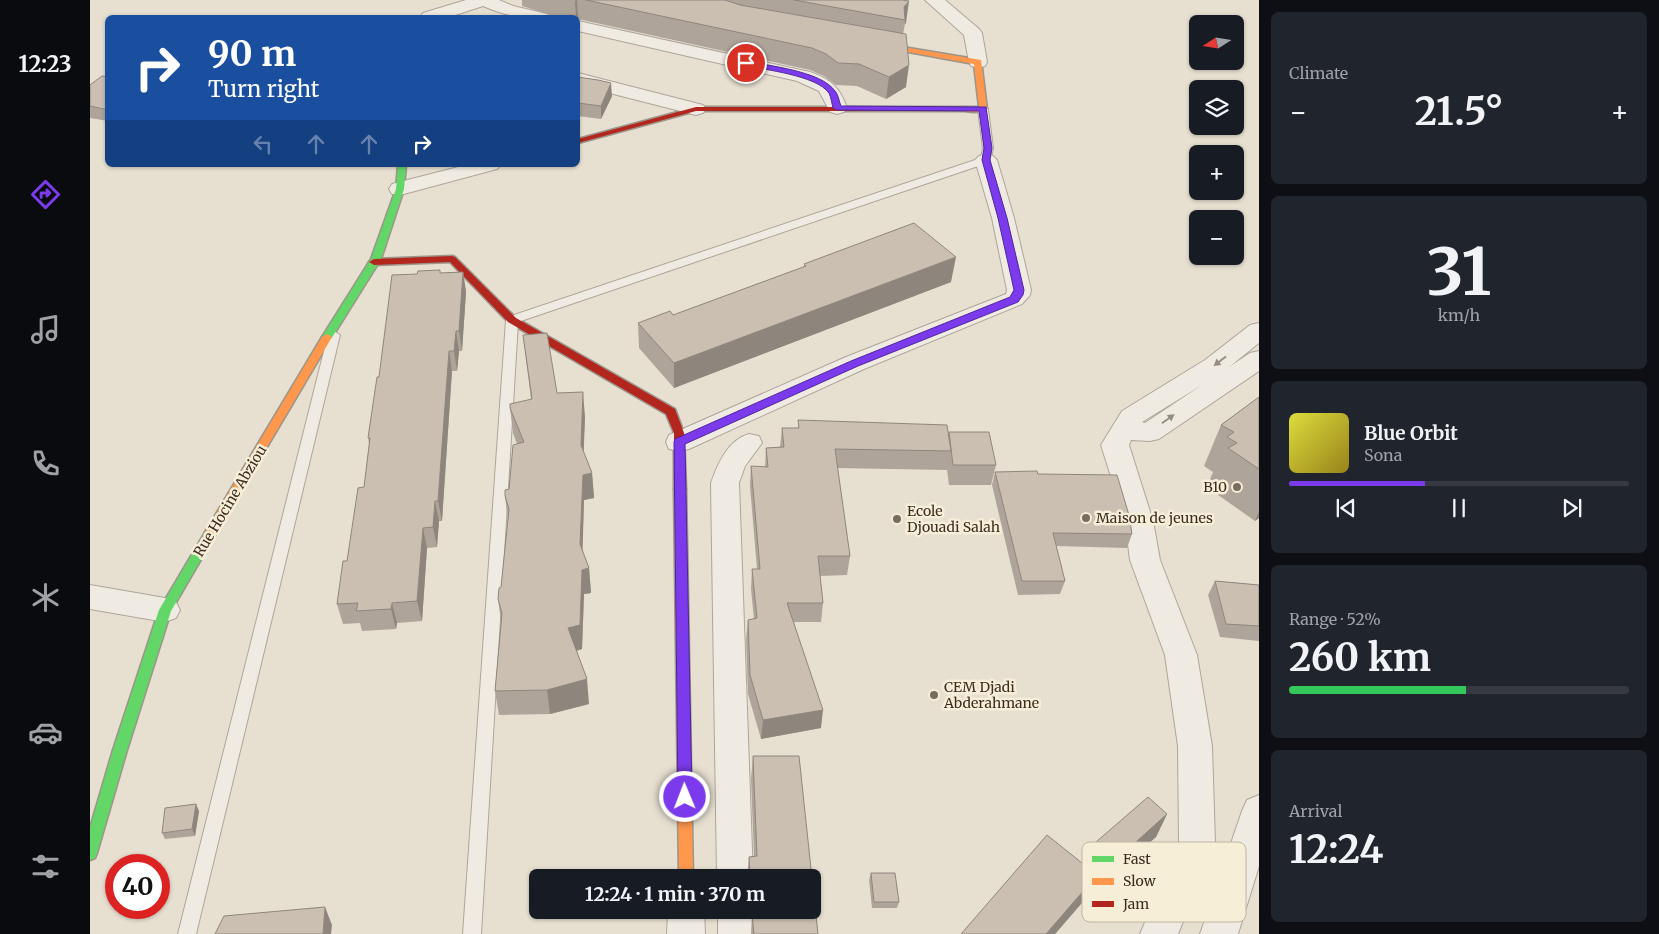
<!DOCTYPE html>
<meta charset="utf-8">
<style>
body{margin:0;font-family:Merriweather,serif;background:#20242c;color:#f1f3f6;height:100vh;display:flex;flex-direction:column;font-size:19px;white-space:nowrap}
*{box-sizing:border-box;margin:0}
p{font-size:16px;color:#9ea1a6}
.icon{flex:none;width:28px;height:28px;fill:none;stroke:currentColor;stroke-width:2;stroke-linecap:round;stroke-linejoin:round}
.map{position:relative;flex:1;overflow:hidden}
.panel{display:flex;flex-direction:column;gap:12px;padding:12px;background:#0d0f14;width:400px}
.panel>*{flex:none}
.hud{position:absolute;left:15px;top:15px;width:475px;height:152px;border-radius:8px;box-shadow:0 1px 4px #0004;background:#1a4fa0;color:#fff;overflow:hidden}
.needle{width:32px;rotate:258deg}
.fabs{position:absolute;left:1099px;top:15px;display:grid;gap:10px}
.fabs a{display:grid;place-items:center;width:55px;height:55px;border-radius:8px;background:#171b24;box-shadow:0 1px 4px #0004;font-size:25px}
.speed{position:absolute;left:15px;top:854px;display:flex;gap:10px;font-size:25px;font-weight:700;text-align:center}
.speed>*{display:grid;place-content:center;width:65px;height:65px;border-radius:50%;background:#171b24;box-shadow:0 1px 4px #0004;line-height:1}
.speed .limit{border:8px solid #d22;background:#fff;color:#111}
.pin{position:absolute;display:grid;place-items:center;width:42px;height:42px;color:#fff;margin:-21px;border:2px solid #fff;border-radius:50%;box-shadow:0 1px 5px #0007}
.me{position:absolute;width:55px;margin:-28px;rotate:359deg;stroke-linejoin:round;filter:drop-shadow(0 0 4px #0008)}
.turn{display:flex;align-items:center;gap:18px;height:105px;padding:0 20px;font-size:22px}
.turn .icon{width:65px;height:65px;stroke-width:2.5}
.turn b{display:block;font-size:35px;line-height:42px}
.lanes{display:flex;align-items:center;height:48px;padding:0 20px;background:#0003;justify-content:center;gap:25px;direction:ltr}
.lanes .off{opacity:.35}
.big{font-size:38px;font-weight:700;line-height:1.1}
.panel .tile{flex:1;display:flex;flex-direction:column;justify-content:center;gap:8px;min-width:0;padding:0 18px;border-radius:8px;background:#20242c}
.panel .dial{align-items:center;gap:0}
.dial b{font-size:65px;line-height:1}
.song{display:flex;align-items:center;gap:15px}
.cover{width:60px;height:60px;border-radius:8px;background:linear-gradient(135deg,hsl(60 70% 55%),hsl(50 70% 35%))}
.played{height:5px;border-radius:2px;background:linear-gradient(90deg,#7c3aed 40%,#363941 40%)}
.keys{display:flex;justify-content:space-around;direction:ltr}
.heat{display:flex;justify-content:space-between;align-items:center;font-size:28px;direction:ltr}
.charge{height:8px;border-radius:4px;background:linear-gradient(90deg,#34c759 52%,#363941 0)}
.trip{position:absolute;left:439px;top:869px;width:292px;height:50px;border-radius:8px;background:#171b24;box-shadow:0 1px 4px #0004;font-weight:700;line-height:50px;text-align:center}
main{display:flex;flex:1;min-height:0}
.tabs{display:flex;flex-direction:column;width:90px;justify-content:space-around;align-items:center;background:#090b0e;color:#9ea1a6}
.tabs .icon{width:35px;height:35px}
.tabs .on{color:#7c3aed}
.tabs b{font-size:22px;color:#f1f3f6}
.map>svg:first-child{display:block}
.lines{fill:none;stroke-linecap:round;stroke-linejoin:round}
.lane-casing{stroke:#ada599;stroke-width:2}
.street-casing{stroke:#ada599;stroke-width:2}
.fast-casing{stroke:#9c958a;stroke-width:3}
.slow-casing{stroke:#9c958a;stroke-width:3}
.jam-casing{stroke:#9c958a;stroke-width:3}
.lane{fill:#efebe3;fill-rule:evenodd}
.street{fill:#efebe3;fill-rule:evenodd}
.fast{fill:#63d668;fill-rule:evenodd}
.slow{fill:#ff974d;fill-rule:evenodd}
.jam{fill:#b3261e;fill-rule:evenodd}
.wall{fill:#afa499}
.shaded-wall{fill:#8e867d}
.building{fill:#cbbfb2;stroke:#8e867d}
.oneway{fill:#968c82}
.route{fill:#7c3aed;stroke:#51269a}
.poi-dot{fill:#786c5e;stroke:#f7eed8;stroke-width:2}
.labels{text-anchor:middle;stroke-width:5;stroke-linejoin:round;paint-order:stroke}
.poi-label{font-size:14px;fill:#3d2e20;stroke:#f7eed8;text-anchor:start}
.street-label{font-size:14px;fill:#3d2e20;stroke:#f7eed8}
.key{fill:#f7eed8;stroke:#bfb4a1;stroke-width:1}
.key-label{font-size:14px;fill:#3d2e20}
</style>
<main>
<nav class="tabs">
<b>12:23</b>
<svg class="icon on" aria-label="directions" viewBox="0 0 24 24"><path d="M12 3l9 9-9 9-9-9zM9 14v-3h6M13 9l2 2-2 2"/></svg>
<svg class="icon" aria-label="music" viewBox="0 0 24 24"><path d="M9 18V5l10-2v13"/><circle cx="6" cy="18" r="3"/><circle cx="16" cy="16" r="3"/></svg>
<svg class="icon" aria-label="phone" viewBox="0 0 24 24"><path d="M5 4h4l2 5-3 2q2 4 5 5l2-3 5 2v4C11 20 4 13 5 4z"/></svg>
<svg class="icon" aria-label="climate" viewBox="0 0 24 24"><path d="M12 3v18M4 7l16 10M4 17L20 7"/></svg>
<svg class="icon" aria-label="car" viewBox="0 0 24 24"><path d="M5 17H2v-5l4-1 3-4h7l3 4 3 1v5h-3M9 17h6M6 11h13"/><circle cx="7" cy="17" r="2"/><circle cx="17" cy="17" r="2"/></svg>
<svg class="icon" aria-label="filters" viewBox="0 0 24 24"><path d="M4 7h16M4 17h16"/><circle cx="9" cy="7" r="2"/><circle cx="15" cy="17" r="2"/></svg>
</nav>
<div class="map">
<svg width="1169" height="934" viewBox="0 0 1169 934">
<rect width="100%" height="100%" fill="#e7e0d1"/>
<g class="lines">
<!-- lane casing -->
<g class="lane-casing">
<path id="lane" d="M 893,106 L 898,109 L 903,148 L 900,162 L 428,322 L 391,934 L 373,934 L 416,320 L 418,317 L 891,158 L 893,148 L 888,109 Z
M 244,331 L 250,335 L 106,934 L 88,934 L 238,335 Z"/>
</g>
<!-- street casing -->
<g class="street-casing">
<path id="street" d="M 376,0 L 409,0 L 423,6 L 457,14 L 460,18 C 433,18 418,17 393,6 L 356,18 L 330,17 L 333,13 Z
M 835,0 L 855,0 L 889,29 L 892,33 L 897,62 L 895,66 L 888,68 L 881,66 L 879,62 L 874,35 Z
M 488,21 L 720,72 C 740,79 750,87 757,108 L 754,112 L 747,114 L 740,112 L 729,91 L 707,81 L 488,31 Z
M 488,73 L 613,105 L 616,109 L 613,113 L 606,115 L 488,85 Z
M 896,154 L 903,156 L 907,160 L 924,218 L 941,290 L 940,295 L 932,304 L 774,369 L 599,449 L 589,451 L 579,449 L 576,442 L 579,435 L 756,357 L 916,294 L 917,290 L 902,218 L 885,160 L 889,156 Z
M 376,165 L 411,165 L 407,169 L 310,195 L 302,194 L 299,189 L 302,184 Z
M 1169,323 L 1169,343 L 1139,367 L 1160,353 L 1169,351 L 1169,371 L 1069,439 L 1060,441 L 1041,440 L 1039,445 L 1063,521 L 1070,560 L 1107,655 L 1122,746 L 1125,843 L 1088,934 L 1050,934 L 1089,843 L 1088,746 L 1075,655 L 1040,560 L 1035,521 L 1011,445 L 1032,411 L 1115,360 L 1160,325 ZM 1112,385 L 1055,423 L 1052,422 Z
M 659,434 L 669,436 L 672,443 L 655,466 L 649,483 L 663,878 L 627,878 L 621,483 C 628,463 638,440 659,434 Z
M 0,585 L 75,598 L 86,602 L 90,610 L 86,618 L 75,622 L 0,609 Z
M 1169,795 L 1169,866 L 1148,934 L 1110,934 L 1152,811 L 1157,800 Z
M 578,910 L 614,910 L 615,934 L 577,934 Z
M 628,910 L 664,910 L 666,934 L 628,934 Z"/>
</g>
<!-- fast casing -->
<g class="fast-casing">
<path id="fast" d="M 308,165 L 316,165 L 314,189 L 291,259 L 241,339 L 233,339 L 232,337 L 281,259 L 306,189 Z
M 121,528 L 125,529 L 127,532 L 81,611 L 37,750 L 7,853 L 5,858 L 0,860 L 0,828 L 23,750 L 69,610 L 117,529 Z"/>
</g>
<!-- slow casing -->
<g class="slow-casing">
<path id="slow" d="M 777,41 L 891,60 L 897,109 C 892,113 877,113 872,109 L 876,107 L 889,107 L 884,64 L 780,45 L 776,43 Z
M 237,334 L 242,337 L 125,535 L 117,535 L 115,532 L 117,529 L 232,337 Z
M 590,485 L 596,489 L 603,878 L 589,878 L 584,489 Z"/>
</g>
<!-- jam casing -->
<g class="jam-casing">
<path id="jam" d="M 606,107 L 876,107 L 880,109 L 876,111 L 606,111 L 488,143 L 488,139 Z
M 362,256 L 365,257 L 426,318 L 585,409 L 594,433 L 596,489 L 594,492 L 590,493 L 584,489 L 584,433 L 576,414 L 418,322 L 360,262 L 284,265 L 279,262 L 284,259 Z"/>
</g>
<!-- lane -->
<use href="#lane" class="lane"/>
<!-- street -->
<use href="#street" class="street"/>
<!-- fast -->
<use href="#fast" class="fast"/>
<!-- slow -->
<use href="#slow" class="slow"/>
<!-- jam -->
<use href="#jam" class="jam"/>
</g>
<!-- wall -->
<path class="wall" d="M 432,0 L 812,0 L 816,23 L 815,24 L 813,34 L 816,87 L 796,99 L 767,86 L 746,85 L 734,76 L 720,70 L 488,19 L 488,20 L 488,18 L 470,18 L 432,6 Z
M 18,77 L 18,121 L 0,118 L 0,85 Z
M 488,77 L 522,96 L 511,119 L 488,116 Z
M 714,264 L 861,282 L 584,388 L 549,348 L 548,323 L 583,315 L 714,267 Z
M 350,270 L 350,273 L 373,272 L 376,292 L 372,351 L 369,351 L 367,371 L 362,371 L 352,521 L 349,521 L 347,547 L 337,548 L 332,621 L 307,623 L 306,629 L 272,631 L 270,623 L 253,624 L 247,604 L 274,487 L 279,444 L 278,438 L 289,377 L 327,274 Z
M 433,335 L 467,393 L 495,417 L 493,452 L 502,473 L 504,498 L 494,500 L 492,551 L 499,568 L 501,593 L 494,594 L 492,649 L 486,651 L 499,704 L 460,714 L 409,715 L 405,691 L 411,622 L 408,599 L 411,587 L 418,522 L 415,496 L 419,489 L 427,444 L 423,433 L 420,408 L 441,399 Z
M 1169,397 L 1169,518 L 1165,521 L 1121,490 L 1124,482 L 1120,479 L 1123,472 L 1114,466 L 1131,425 Z
M 708,420 L 858,433 L 906,465 L 901,485 L 859,485 L 857,469 L 857,470 L 747,468 L 760,556 L 757,575 L 730,576 L 733,603 L 731,622 L 704,622 L 731,728 L 671,739 L 658,694 L 656,639 L 658,620 L 664,619 L 661,589 L 662,569 L 667,569 L 660,486 L 661,466 L 675,467 L 676,448 L 690,447 L 692,428 L 708,428 Z
M 905,472 L 948,474 L 1042,534 L 1037,548 L 966,546 L 975,581 L 970,594 L 928,595 L 902,485 Z
M 1125,581 L 1169,585 L 1169,641 L 1130,637 L 1118,595 Z
M 663,756 L 722,878 L 657,878 L 659,857 L 664,856 L 661,779 Z
M 109,811 L 105,836 L 75,839 L 72,833 Z
M 1077,814 L 1066,837 L 1035,864 L 1009,905 L 997,897 L 965,934 L 871,934 L 992,863 Z
M 781,873 L 809,902 L 807,908 L 782,908 L 779,880 Z
M 666,910 L 722,910 L 728,934 L 661,934 L 662,914 L 666,913 Z"/>
<!-- shaded-wall -->
<path class="shaded-wall" d="M 486,0 L 487,0 L 488,19 L 488,20 L 488,18 L 486,18 L 485,1 Z
M 819,1 L 816,23 L 815,24 L 815,20 L 814,7 Z
M 819,65 L 816,87 L 796,99 L 799,77 Z
M 521,83 L 522,96 L 511,119 L 511,106 Z
M 866,257 L 861,282 L 584,388 L 584,363 Z
M 373,272 L 376,292 L 372,351 L 369,331 Z
M 366,331 L 369,351 L 367,371 L 364,351 Z
M 359,351 L 362,371 L 352,521 L 348,501 Z
M 493,392 L 495,417 L 493,470 L 491,445 Z
M 502,473 L 504,498 L 494,500 L 492,569 L 490,544 L 493,475 Z
M 345,501 L 349,521 L 347,547 L 343,527 Z
M 1169,512 L 1169,518 L 1165,521 Z
M 333,528 L 337,548 L 332,621 L 327,601 Z
M 499,568 L 501,593 L 494,594 L 492,649 L 480,653 L 478,628 L 492,570 Z
M 302,603 L 307,623 L 306,629 L 301,609 Z
M 497,679 L 499,704 L 460,714 L 457,690 Z
M 733,710 L 731,728 L 671,739 L 673,720 Z
M 106,804 L 109,811 L 105,836 L 102,829 Z
M 1077,814 L 1066,837 L 1035,864 L 1009,905 L 1020,883 L 1047,841 Z
M 1008,874 L 997,897 L 965,934 L 956,934 Z
M 235,907 L 242,925 L 241,934 L 233,934 Z"/>
<!-- building -->
<path class="building" d="M 496,0 L 635,0 L 650,5 L 816,34 L 819,65 L 799,77 L 769,64 L 748,63 L 736,54 L 722,48 Z
M 704,0 L 812,0 L 819,1 L 814,7 L 815,20 Z
M 12,76 L 18,77 L 18,110 L 0,106 L 0,85 Z
M 488,77 L 508,80 L 521,83 L 511,106 L 488,103 Z
M 824,223 L 866,257 L 584,363 L 548,323 L 580,311 L 583,315 L 716,266 L 714,264 Z
M 350,270 L 350,273 L 373,272 L 369,331 L 366,331 L 364,351 L 359,351 L 348,501 L 345,501 L 343,527 L 333,528 L 327,601 L 302,603 L 301,609 L 266,611 L 268,603 L 247,604 L 253,561 L 257,561 L 268,488 L 274,487 L 280,438 L 278,438 L 287,377 L 289,377 L 302,275 L 327,274 L 328,271 Z
M 457,333 L 467,393 L 493,392 L 491,445 L 502,473 L 493,475 L 490,544 L 499,568 L 492,570 L 490,625 L 478,628 L 497,679 L 457,690 L 405,691 L 412,613 L 408,599 L 409,588 L 411,587 L 419,509 L 415,496 L 415,490 L 419,489 L 423,445 L 434,442 L 420,408 L 420,404 L 442,399 L 433,335 Z
M 1169,397 L 1169,469 L 1138,448 L 1147,443 L 1137,437 L 1144,432 L 1131,425 Z
M 708,420 L 857,425 L 861,451 L 745,449 L 760,556 L 728,556 L 733,603 L 697,603 L 733,710 L 673,720 L 660,675 L 658,620 L 667,618 L 662,569 L 670,569 L 661,466 L 678,467 L 676,448 L 694,447 L 692,428 L 709,428 Z
M 859,432 L 899,432 L 906,465 L 863,465 Z
M 947,471 L 948,474 L 1027,475 L 1039,515 L 1042,534 L 963,533 L 975,581 L 932,581 L 905,472 Z
M 1125,581 L 1169,585 L 1169,626 L 1136,624 Z
M 663,756 L 709,756 L 722,878 L 660,878 L 659,857 L 667,856 Z
M 1058,797 L 1077,814 L 1047,841 L 1020,883 L 1008,874 L 956,934 L 871,934 L 957,835 L 992,863 L 1006,842 Z
M 106,804 L 102,829 L 72,833 L 75,808 Z
M 781,873 L 805,873 L 809,902 L 784,902 Z
M 722,878 L 728,934 L 664,934 L 662,914 L 670,912 L 670,910 L 722,910 Z
M 235,907 L 233,934 L 125,934 L 134,916 Z"/>
<!-- one-way arrows -->
<defs><path id="oneway-solid" d="M-6-.8H1V-3.2L6.5 0L1 3.2V.8H-6Z" transform="scale(1.25)"/></defs>
<g class="oneway">
<use href="#oneway-solid" transform="translate(1130 361) rotate(143)"/>
<use href="#oneway-solid" transform="translate(1078 419) rotate(-35)"/>
</g>
<!-- route -->
<path class="route" d="M 656,61 C 679,66 731,71 745,91 C 748,94 749,101 751,106 L 896,107 L 902,148 L 900,160 L 917,218 L 934,290 L 933,295 L 928,302 L 768,366 L 595,444 L 602,797 L 600,801 L 595,803 L 590,801 L 588,797 L 584,442 L 585,439 L 761,361 L 920,297 L 924,290 L 908,218 L 892,160 L 894,148 L 889,111 L 747,110 L 743,108 C 742,104 741,97 739,93 C 726,75 674,70 654,65 L 654,62 Z"/>
<!-- markers -->
<g class="poi-dot">
<circle cx="1147" cy="487" r="5"/>
<circle cx="996" cy="518" r="5"/>
<circle cx="807" cy="519" r="5"/>
<circle cx="844" cy="695" r="5"/>
</g>
<g class="labels">
<!-- poi labels -->
<g class="poi-label">
<text x="1137" y="492" text-anchor="end">B10</text>
<text x="817" y="516">Ecole<tspan x="817" dy="16">Djouadi Salah</tspan></text>
<text x="1006" y="523">Maison de jeunes</text>
<text x="854" y="692">CEM Djadi<tspan x="854" dy="16">Abderahmane</tspan></text>
</g>
<!-- street labels -->
<g class="street-label">
<text transform="translate(140 501) rotate(-59)" y="5">Rue Hocine Abziou</text>
</g>
</g>
<!-- legend -->
<rect x="992" y="842" width="164" height="80" rx="8" class="key"/>
<rect x="1002" y="856" width="22" height="6" fill="#63d668"/>
<rect x="1002" y="878" width="22" height="7" fill="#ff974d"/>
<rect x="1002" y="901" width="22" height="6" fill="#b3261e"/>
<g class="key-label">
<text x="1033" y="864">Fast</text>
<text x="1033" y="886">Slow</text>
<text x="1033" y="909">Jam</text>
</g>
</svg>
<div class="fabs">
<a><svg class="needle" viewBox="-14 -14 28 28"><path d="M0-13l5 13h-10z" fill="#e53935"/><path d="M0 13l5-13h-10z" fill="#9ea1a6"/></svg></a>
<a><svg class="icon" aria-label="layers" viewBox="0 0 24 24"><path d="M12 4l9 5-9 5-9-5zM3 14l9 5 9-5"/></svg></a>
<a>+</a>
<a>−</a>
</div>
<div class="speed"><div class="limit">40</div></div>
<div class="pin" style="left:656px;top:63px;background:#d93025"><svg class="icon" aria-label="arrive" viewBox="0 0 24 24"><path d="M6 21V4h12l-3 4 3 4H6"/></svg></div>
<svg class="me" style="left:595px;top:797px" viewBox="-20 -20 40 40"><circle r="17" fill="#7c3aed" stroke="#fff" stroke-width="3"/><path d="M0-11L8 9 0 5-8 9z" fill="#fff"/></svg>
<div class="trip">12:24 · 1 min · 370 m</div>
<div class="hud">
<div class="turn"><svg class="icon" aria-label="right" viewBox="0 0 24 24"><path d="M7 20v-9h11M14 6l5 5-5 5"/></svg><div><b>90 m</b>Turn right</div></div>
<div class="lanes"><svg class="icon off" aria-label="left" viewBox="0 0 24 24"><path d="M17 20v-9H6M10 6l-5 5 5 5"/></svg><svg class="icon off" aria-label="ahead" viewBox="0 0 24 24"><path d="M12 20V5M6 11l6-6 6 6"/></svg><svg class="icon off" aria-label="ahead" viewBox="0 0 24 24"><path d="M12 20V5M6 11l6-6 6 6"/></svg><svg class="icon" aria-label="right" viewBox="0 0 24 24"><path d="M7 20v-9h11M14 6l5 5-5 5"/></svg></div>
</div>
</div>
<section class="panel">
<div class="tile"><p>Climate</p>
<div class="heat"><a>−</a><b class="big">21.5°</b><a>+</a></div>
</div>
<div class="tile dial"><b>31</b><p>km/h</p></div>
<div class="tile">
<div class="song"><i class="cover"></i><div><b>Blue Orbit</b><p>Sona</p></div></div>
<div class="played"></div>
<div class="keys"><svg class="icon" aria-label="previous" viewBox="0 0 24 24"><path d="M18 5L8 12l10 7zM5 5v14"/></svg><svg class="icon" aria-label="pause" viewBox="0 0 24 24"><path d="M8 5v14M16 5v14"/></svg><svg class="icon" aria-label="next" viewBox="0 0 24 24"><path d="M6 5l10 7-10 7zM19 5v14"/></svg></div>
</div>
<div class="tile"><p>Range · 52%</p><b class="big">260 km</b><div class="charge"></div></div>
<div class="tile"><p>Arrival</p><b class="big">12:24</b></div>
</section>
</main>
